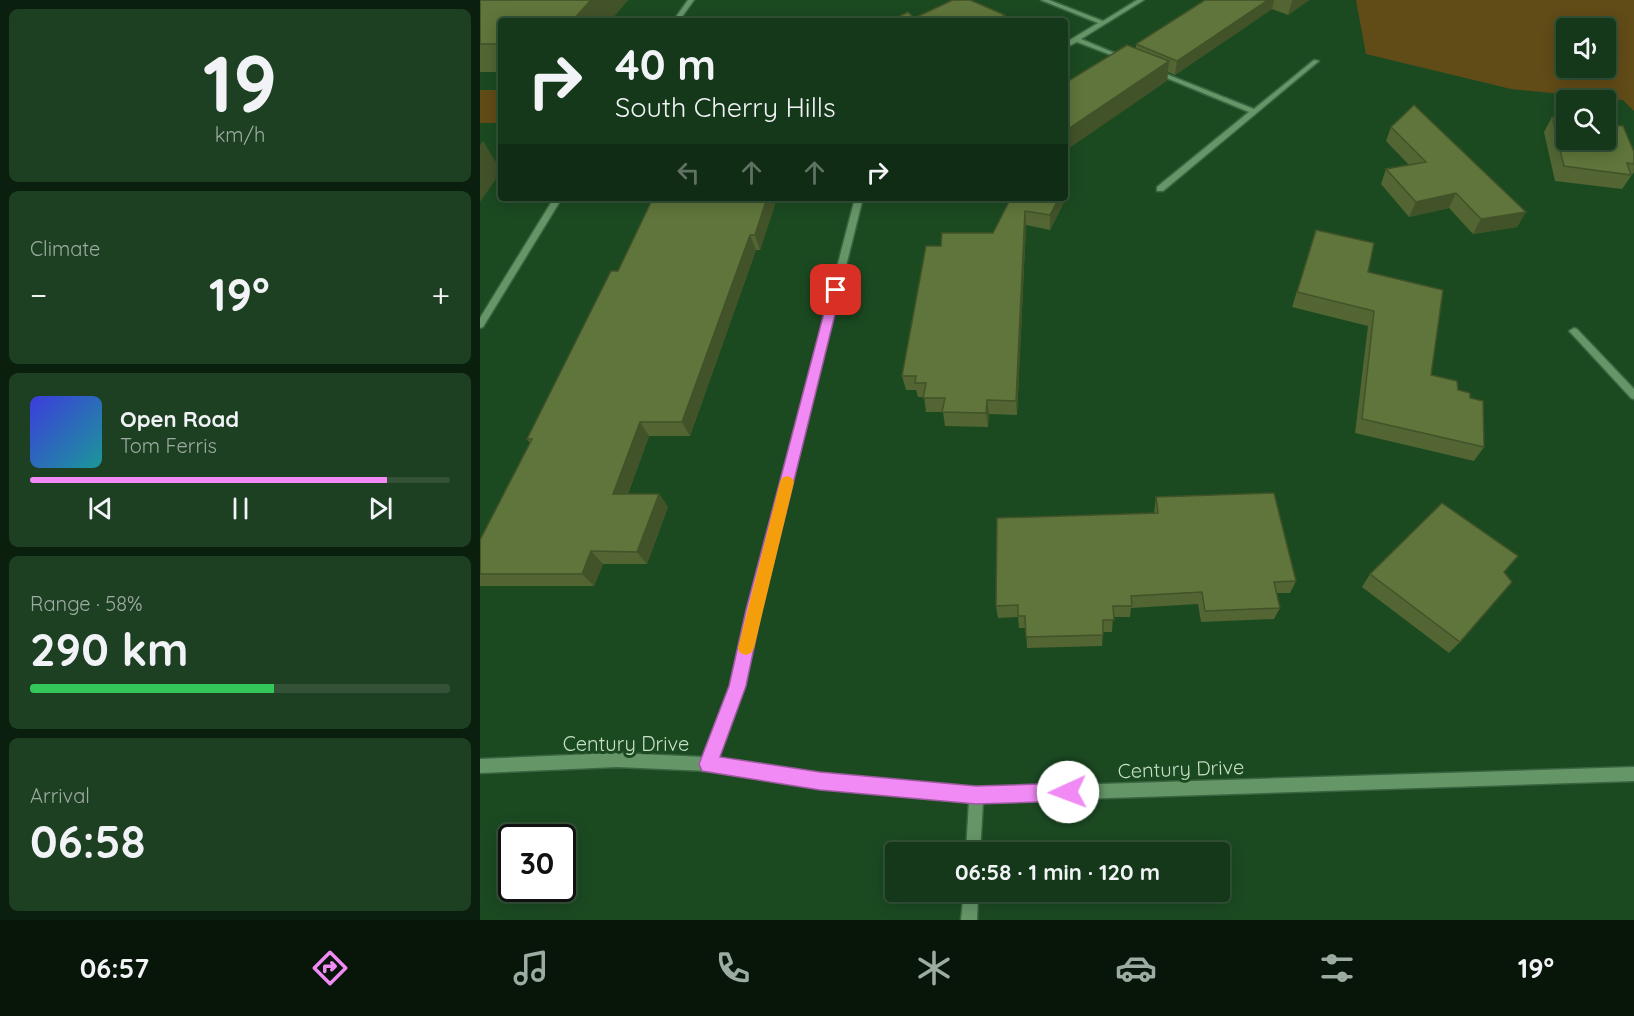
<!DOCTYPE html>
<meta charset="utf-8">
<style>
body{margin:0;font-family:Quicksand,sans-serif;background:#1d3f22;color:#f1f3f6;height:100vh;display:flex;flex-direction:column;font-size:22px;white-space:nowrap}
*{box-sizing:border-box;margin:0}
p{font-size:20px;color:#9daca2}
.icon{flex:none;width:33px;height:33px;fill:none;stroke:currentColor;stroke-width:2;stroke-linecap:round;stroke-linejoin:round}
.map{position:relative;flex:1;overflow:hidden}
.sheet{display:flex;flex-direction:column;gap:9px;padding:9px;background:#0b1f0e;width:480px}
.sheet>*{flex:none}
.hud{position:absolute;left:18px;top:18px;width:570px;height:183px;border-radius:6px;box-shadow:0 3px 15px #0003,0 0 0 2px #335238;background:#143819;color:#f1f3f6;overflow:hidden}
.buttons{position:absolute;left:1076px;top:18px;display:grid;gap:12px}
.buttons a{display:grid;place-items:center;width:60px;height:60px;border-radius:6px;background:#143819;box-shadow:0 3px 15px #0003,0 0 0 2px #335238;font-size:30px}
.speed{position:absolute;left:18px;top:824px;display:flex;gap:12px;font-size:30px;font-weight:700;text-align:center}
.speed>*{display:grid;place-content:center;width:78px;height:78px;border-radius:50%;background:#143819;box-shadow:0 3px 15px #0003,0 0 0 2px #335238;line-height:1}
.speed .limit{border:3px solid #111;border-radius:9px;background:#fff;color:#111}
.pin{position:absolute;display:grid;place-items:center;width:51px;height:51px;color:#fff;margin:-26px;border-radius:12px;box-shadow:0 3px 9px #0006}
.me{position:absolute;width:66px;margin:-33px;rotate:268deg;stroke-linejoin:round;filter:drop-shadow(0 0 4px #0008)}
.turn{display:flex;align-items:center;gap:21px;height:126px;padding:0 18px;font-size:27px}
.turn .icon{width:78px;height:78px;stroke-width:2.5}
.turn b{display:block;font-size:42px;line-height:51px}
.lanes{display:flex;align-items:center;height:57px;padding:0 18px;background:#0003;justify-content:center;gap:30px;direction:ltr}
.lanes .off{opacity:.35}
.big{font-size:45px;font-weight:700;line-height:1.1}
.sheet .card{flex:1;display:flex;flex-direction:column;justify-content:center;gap:9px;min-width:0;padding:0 21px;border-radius:9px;background:#1d3f22}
.sheet .dial{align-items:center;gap:0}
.dial b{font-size:78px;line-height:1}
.song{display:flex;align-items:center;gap:18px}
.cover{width:72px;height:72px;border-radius:9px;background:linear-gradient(135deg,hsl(240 70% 55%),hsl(180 70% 35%))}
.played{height:6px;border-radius:3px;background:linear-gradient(90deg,#f18af5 85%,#335238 85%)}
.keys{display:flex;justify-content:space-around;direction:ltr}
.heat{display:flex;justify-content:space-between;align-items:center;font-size:33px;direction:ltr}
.charge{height:9px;border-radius:4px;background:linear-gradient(90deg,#34c759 58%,#335238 0)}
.trip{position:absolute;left:405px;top:842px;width:345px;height:60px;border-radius:6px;background:#143819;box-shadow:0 3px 15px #0003,0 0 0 2px #335238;font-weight:700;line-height:60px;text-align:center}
.tabs{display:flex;height:96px;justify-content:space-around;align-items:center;background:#08160a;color:#9daca2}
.tabs .icon{width:42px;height:42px}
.tabs .on{color:#f18af5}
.tabs b{font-size:27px;color:#f1f3f6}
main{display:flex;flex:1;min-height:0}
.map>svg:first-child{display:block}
.green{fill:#614b17;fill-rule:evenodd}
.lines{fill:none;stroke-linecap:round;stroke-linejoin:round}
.minor-casing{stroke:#3b6440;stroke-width:3}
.minor{fill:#659668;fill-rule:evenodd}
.wall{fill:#526533}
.shaded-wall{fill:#425229}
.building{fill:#5f753b;stroke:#425229;stroke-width:1.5}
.route{fill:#f18af5;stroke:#9d5a9f;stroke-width:1.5}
.slow{fill:#f59e0b}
.labels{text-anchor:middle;stroke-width:6;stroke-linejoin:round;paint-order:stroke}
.near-street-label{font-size:20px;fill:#c6dfc7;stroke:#1b4a21}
</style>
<main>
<section class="sheet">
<div class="card dial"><b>19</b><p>km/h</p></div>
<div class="card"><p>Climate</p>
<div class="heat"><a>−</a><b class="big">19°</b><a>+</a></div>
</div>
<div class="card">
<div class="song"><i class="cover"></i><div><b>Open Road</b><p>Tom Ferris</p></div></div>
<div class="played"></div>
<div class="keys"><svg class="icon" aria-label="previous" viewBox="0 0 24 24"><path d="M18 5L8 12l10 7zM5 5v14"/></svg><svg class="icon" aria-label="pause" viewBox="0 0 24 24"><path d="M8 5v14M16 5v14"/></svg><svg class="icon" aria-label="next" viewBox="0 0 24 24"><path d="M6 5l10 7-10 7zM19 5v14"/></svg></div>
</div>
<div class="card"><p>Range · 58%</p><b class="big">290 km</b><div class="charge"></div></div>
<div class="card"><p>Arrival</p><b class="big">06:58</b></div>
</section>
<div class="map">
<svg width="1154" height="920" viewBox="0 0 1154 920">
<rect width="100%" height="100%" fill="#1b4a21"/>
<!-- green -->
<path class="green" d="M 876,0 L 1154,0 L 1154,111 L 1143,100 L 1031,89 L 886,54 ZM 1086,28 L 1125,28 L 1125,68 L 1086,68 Z
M 0,90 L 21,90 L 21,123 L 0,123 Z"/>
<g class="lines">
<!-- minor casing -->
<g class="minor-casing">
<path id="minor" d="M 208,0 L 214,0 L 199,21 L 193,21 Z
M 561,0 L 569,0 L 623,21 L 657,0 L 664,0 L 601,39 L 649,59 L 644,60 L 597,42 L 585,48 L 585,43 L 618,23 Z
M 834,60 L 839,61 L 683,191 L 677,191 L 677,187 L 769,112 L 672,72 L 672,70 L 676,70 L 774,109 Z
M 74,198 L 82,198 L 3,327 L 0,328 L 0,318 Z
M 375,198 L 383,198 L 280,610 L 263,686 L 237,759 L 340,774 L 496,788 L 1154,767 L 1154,781 L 503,802 L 500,852 L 486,852 L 489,801 L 340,788 L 228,771 L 137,767 L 0,773 L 0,759 L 137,753 L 224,757 L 251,686 L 268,610 Z
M 1094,328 L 1097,329 L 1154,389 L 1154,399 L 1151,398 L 1091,333 L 1089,331 Z
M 484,891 L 498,891 L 497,920 L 481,920 Z"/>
</g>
<!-- minor -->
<use href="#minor" class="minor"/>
</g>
<!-- wall -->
<path class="wall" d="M 0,0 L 148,0 L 130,21 L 21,21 L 21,72 L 0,72 Z
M 725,0 L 829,0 L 808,15 L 792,9 L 695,75 L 688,72 L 687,81 L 656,48 L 656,44 Z
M 1072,117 L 1154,152 L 1154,172 L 1142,189 L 1075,181 L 1064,132 Z
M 911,127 L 1046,212 L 1037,227 L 993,234 L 969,208 L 929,217 L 901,184 L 906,169 L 929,165 L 906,141 Z
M 589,177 L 589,192 L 570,230 L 546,225 L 537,415 L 509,414 L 508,427 L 465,426 L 463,412 L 446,412 L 444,397 L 438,397 L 436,390 L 426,390 L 422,376 L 461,246 L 513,233 Z
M 173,198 L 297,198 L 280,250 L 276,250 L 210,436 L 169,436 L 148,494 L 179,494 L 188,507 L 167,564 L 123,564 L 114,586 L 0,586 L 0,574 L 50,443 L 47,439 L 138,271 Z
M 836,230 L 888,272 L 951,375 L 990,398 L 1004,447 L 994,461 L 875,433 L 888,326 L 812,307 Z
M 676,497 L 816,581 L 810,593 L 797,593 L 800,608 L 794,619 L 721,622 L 718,604 L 651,608 L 650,617 L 633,617 L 632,632 L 623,632 L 622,646 L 547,648 L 546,628 L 539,628 L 538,617 L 518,618 L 516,606 L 674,513 Z
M 1024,572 L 980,642 L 969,653 L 882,587 L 890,574 Z"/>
<!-- shaded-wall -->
<path class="shaded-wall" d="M 111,0 L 148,0 L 130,21 L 92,21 Z
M 788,0 L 794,0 L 792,9 L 695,75 L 697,61 Z
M 813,0 L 829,0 L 808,15 L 812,1 Z
M 689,61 L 687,81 L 585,151 L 585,131 Z
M 3,141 L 21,170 L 21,172 L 0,202 L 0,145 Z
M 589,177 L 589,192 L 570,230 L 570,215 L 579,198 L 585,198 L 585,186 Z
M 976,193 L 969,208 L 929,217 L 936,202 Z
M 287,198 L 297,198 L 280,250 L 275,235 Z
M 545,211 L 546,225 L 537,415 L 536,401 Z
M 1046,212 L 1037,227 L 993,234 L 1001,219 Z
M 270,235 L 276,250 L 210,436 L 202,422 Z
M 507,400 L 509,414 L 508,427 L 506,413 Z
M 160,422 L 169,436 L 143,507 L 133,494 Z
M 179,494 L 188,507 L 167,564 L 157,552 Z
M 111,551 L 123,564 L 114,586 L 102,574 Z"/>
<!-- building -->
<path class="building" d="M 0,0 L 111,0 L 92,21 L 21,21 L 21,44 L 0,44 Z
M 473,0 L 490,0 L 525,15 L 521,17 L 525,19 L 521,21 L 410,21 L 428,12 L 434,18 Z
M 725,0 L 788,0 L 697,61 L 656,44 Z
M 647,45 L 689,61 L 585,131 L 585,83 Z
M 934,105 L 1046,212 L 1001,219 L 976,193 L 936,202 L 906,169 L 946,162 L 911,127 Z
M 1072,117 L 1086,119 L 1086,140 L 1125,140 L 1125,124 L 1143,126 L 1154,152 L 1154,164 L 1147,163 L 1151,175 L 1084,166 Z
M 585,177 L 589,177 L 585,186 Z
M 173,198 L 287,198 L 275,235 L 270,235 L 202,422 L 160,422 L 133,494 L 179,494 L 157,552 L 111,551 L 102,574 L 0,574 L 0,540 L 52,439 L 47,439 L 131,271 L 138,271 Z
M 531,198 L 579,198 L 570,215 L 545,211 L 536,401 L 507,400 L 506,413 L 462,412 L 465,398 L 443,398 L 446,383 L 435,383 L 436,376 L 422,376 L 446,246 L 461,246 L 462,233 L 513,233 Z
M 836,230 L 894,243 L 888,272 L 963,290 L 951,375 L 977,381 L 978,390 L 990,393 L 990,398 L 1003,401 L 1004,447 L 882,419 L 894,311 L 817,292 Z
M 794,493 L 816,581 L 794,582 L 800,608 L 725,611 L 722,592 L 651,596 L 652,606 L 633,606 L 634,620 L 623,620 L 623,635 L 546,637 L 545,616 L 538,616 L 538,605 L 516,606 L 517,518 L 678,513 L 676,497 Z
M 962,503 L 1038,556 L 1024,572 L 1032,582 L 980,642 L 890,574 Z"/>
<!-- route -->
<path class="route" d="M 356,286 L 361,290 L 282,610 L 266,686 L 240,757 L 340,772 L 496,786 L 588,783 L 595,786 L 597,792 L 595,798 L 588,801 L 496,804 L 340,790 L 222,771 L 219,764 L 249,686 L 266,610 L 350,290 Z"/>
<!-- slow -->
<path class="slow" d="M 307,476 L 312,478 L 314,482 L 274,648 L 271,653 L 266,655 L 260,653 L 258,648 L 300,482 L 302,478 Z"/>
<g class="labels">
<!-- near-street labels -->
<g class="near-street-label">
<text x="146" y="751">Century Drive</text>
<text transform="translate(701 769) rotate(-2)" y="7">Century Drive</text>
</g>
</g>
</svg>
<div class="buttons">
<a><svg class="icon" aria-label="sound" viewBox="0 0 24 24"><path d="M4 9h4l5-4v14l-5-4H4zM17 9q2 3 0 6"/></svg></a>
<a><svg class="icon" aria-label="search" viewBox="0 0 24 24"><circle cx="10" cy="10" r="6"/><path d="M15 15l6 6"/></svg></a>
</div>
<div class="speed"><div class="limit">30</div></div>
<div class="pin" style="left:356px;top:290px;background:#d93025"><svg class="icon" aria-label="arrive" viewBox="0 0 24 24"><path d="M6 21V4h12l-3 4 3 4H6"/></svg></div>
<svg class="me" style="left:588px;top:792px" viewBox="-20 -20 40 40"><circle r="19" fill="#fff"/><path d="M0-13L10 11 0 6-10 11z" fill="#f18af5"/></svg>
<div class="trip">06:58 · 1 min · 120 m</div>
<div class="hud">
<div class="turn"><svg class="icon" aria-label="right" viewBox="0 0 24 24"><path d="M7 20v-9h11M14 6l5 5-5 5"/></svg><div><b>40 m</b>South Cherry Hills</div></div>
<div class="lanes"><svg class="icon off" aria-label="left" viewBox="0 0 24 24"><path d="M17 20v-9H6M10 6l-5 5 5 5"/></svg><svg class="icon off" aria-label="ahead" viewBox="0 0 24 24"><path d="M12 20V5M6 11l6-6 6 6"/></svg><svg class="icon off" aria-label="ahead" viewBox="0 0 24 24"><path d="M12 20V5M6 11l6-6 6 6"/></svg><svg class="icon" aria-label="right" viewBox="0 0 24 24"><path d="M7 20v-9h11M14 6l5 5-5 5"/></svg></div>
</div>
</div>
</main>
<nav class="tabs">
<b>06:57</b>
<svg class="icon on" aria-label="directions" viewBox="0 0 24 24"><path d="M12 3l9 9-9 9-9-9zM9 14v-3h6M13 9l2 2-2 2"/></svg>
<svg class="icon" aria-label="music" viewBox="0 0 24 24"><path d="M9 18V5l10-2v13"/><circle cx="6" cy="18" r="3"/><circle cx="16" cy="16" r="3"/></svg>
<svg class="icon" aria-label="phone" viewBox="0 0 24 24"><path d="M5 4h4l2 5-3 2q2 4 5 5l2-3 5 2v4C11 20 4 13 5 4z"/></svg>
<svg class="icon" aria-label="climate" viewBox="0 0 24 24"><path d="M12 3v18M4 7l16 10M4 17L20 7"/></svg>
<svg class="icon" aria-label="car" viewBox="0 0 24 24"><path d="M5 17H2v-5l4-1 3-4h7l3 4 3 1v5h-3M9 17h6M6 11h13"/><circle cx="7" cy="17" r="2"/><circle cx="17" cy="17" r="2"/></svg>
<svg class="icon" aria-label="filters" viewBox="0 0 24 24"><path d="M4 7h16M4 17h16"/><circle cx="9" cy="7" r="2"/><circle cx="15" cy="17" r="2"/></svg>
<b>19°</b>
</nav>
